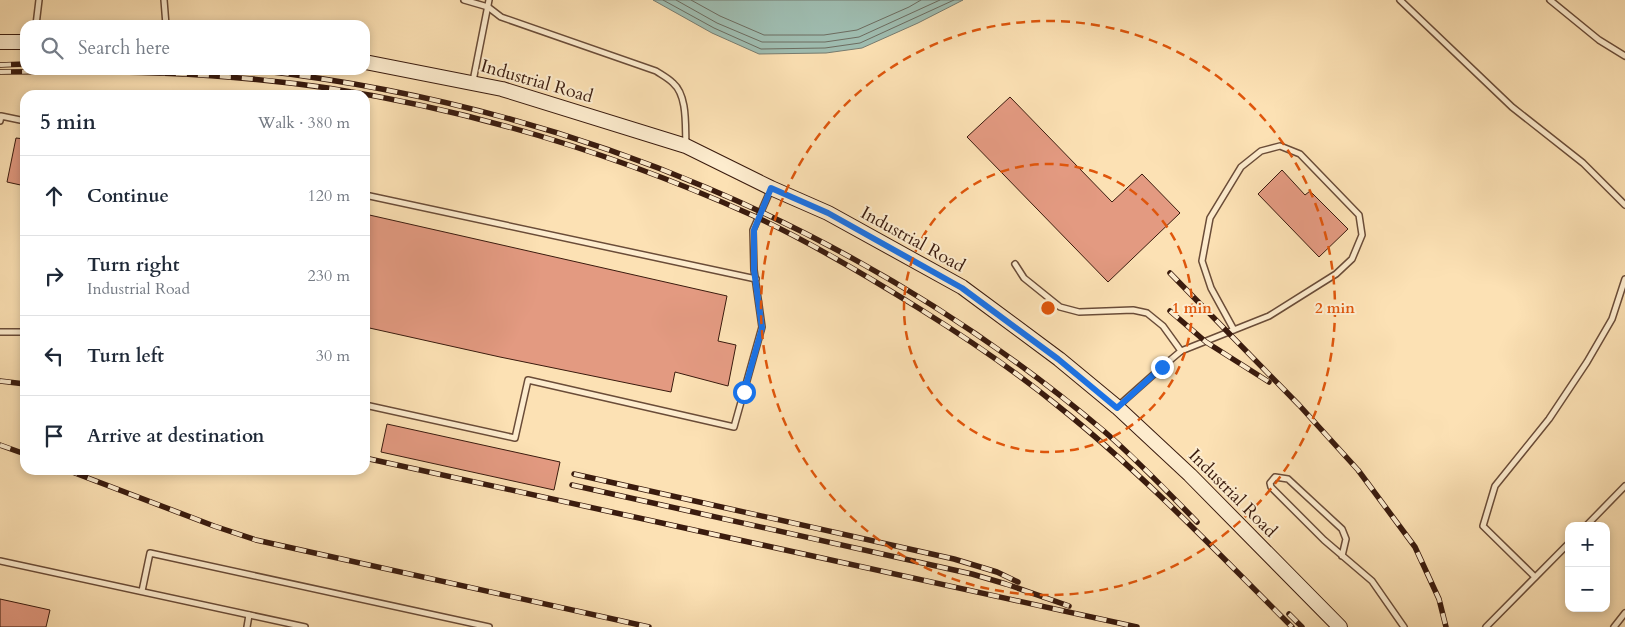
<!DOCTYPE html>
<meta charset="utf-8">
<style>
:root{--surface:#fff;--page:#f2f2f3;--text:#1f2937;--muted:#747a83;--line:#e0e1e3}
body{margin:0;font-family:Cardo,serif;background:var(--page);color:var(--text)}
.controls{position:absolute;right:15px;bottom:15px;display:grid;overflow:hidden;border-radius:10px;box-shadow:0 2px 8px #0003}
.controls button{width:45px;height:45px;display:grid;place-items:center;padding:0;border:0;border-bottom:1px solid var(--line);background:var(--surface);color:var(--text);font:25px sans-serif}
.stop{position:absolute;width:15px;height:15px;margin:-11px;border:4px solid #1a73e8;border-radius:50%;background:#fff}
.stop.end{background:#1a73e8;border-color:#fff;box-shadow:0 1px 5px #0008}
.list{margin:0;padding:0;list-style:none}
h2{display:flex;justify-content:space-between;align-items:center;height:65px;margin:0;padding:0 20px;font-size:21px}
h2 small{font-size:16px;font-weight:400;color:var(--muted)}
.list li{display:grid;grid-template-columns:32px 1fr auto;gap:15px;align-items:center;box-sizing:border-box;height:80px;padding:0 20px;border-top:1px solid var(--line)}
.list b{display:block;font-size:19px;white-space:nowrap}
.list p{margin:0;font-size:16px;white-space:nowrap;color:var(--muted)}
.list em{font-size:16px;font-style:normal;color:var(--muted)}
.icon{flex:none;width:28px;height:28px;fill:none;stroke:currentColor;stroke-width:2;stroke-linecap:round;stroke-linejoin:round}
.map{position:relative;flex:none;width:1625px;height:627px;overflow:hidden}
.search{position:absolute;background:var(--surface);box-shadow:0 2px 8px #0003;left:20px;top:20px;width:350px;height:55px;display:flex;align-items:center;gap:12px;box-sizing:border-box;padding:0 18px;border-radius:15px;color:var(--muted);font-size:19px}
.panel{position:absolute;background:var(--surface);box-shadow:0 2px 8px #0003;left:20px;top:90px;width:350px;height:385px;border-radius:15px}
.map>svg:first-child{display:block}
</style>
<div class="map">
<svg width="1625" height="627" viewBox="0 0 1625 627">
<rect width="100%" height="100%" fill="#fce1b4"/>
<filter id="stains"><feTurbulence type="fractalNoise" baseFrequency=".004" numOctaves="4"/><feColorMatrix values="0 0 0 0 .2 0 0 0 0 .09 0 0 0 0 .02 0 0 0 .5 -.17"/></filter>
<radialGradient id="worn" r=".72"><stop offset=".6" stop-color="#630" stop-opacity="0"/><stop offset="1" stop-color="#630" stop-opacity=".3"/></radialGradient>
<path fill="#9fbdb1" stroke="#777c70" d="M 653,0 L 963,0 L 918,23 L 862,48 L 826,53 L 759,54 L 712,33 Z"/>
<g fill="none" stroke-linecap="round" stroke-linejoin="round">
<g stroke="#6c6c60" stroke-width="1">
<path d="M 663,0 L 714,28 L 761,49 L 825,48 L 860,43 L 954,0"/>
<path d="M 676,0 L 717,23 L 762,42 L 825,42 L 859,37 L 940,0"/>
<path d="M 691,0 L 720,16 L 764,35 L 824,35 L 857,30 L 909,7 L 921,0"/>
</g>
</g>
<g fill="#e39a81" stroke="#3a1b0e">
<path d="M 1010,97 L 1112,202 L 1142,174 L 1180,213 L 1108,282 L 967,137 Z"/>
<path d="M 16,138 L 25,139 L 25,186 L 7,182 Z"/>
<path d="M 1282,170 L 1305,195 L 1310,191 L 1348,229 L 1319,257 L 1258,194 Z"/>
<path d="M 365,214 L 727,296 L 718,341 L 736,345 L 728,386 L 675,372 L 671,392 L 500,357 L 365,327 Z"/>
<path d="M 387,424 L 560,462 L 554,490 L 381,452 Z"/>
<path d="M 0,599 L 50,610 L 46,627 L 0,627 Z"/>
</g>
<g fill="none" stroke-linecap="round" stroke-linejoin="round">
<defs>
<g id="lane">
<path d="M 164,0 L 166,25"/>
<path d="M 464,0 L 488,7 L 501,17 L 656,71 C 662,75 668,78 673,83 C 688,96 685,127 686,145"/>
<path d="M 1400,0 L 1512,107 L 1583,163 L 1625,205"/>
<path d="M 1550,0 L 1599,40 L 1625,56"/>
<path d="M 36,25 L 39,0"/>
<path d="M 473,81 L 489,0"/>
<path d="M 0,121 L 1,116 L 25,121"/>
<path d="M 365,195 L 756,279"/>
<path d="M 1015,264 L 1024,278 L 1060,307 L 1079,312 L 1133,310 L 1147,313 L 1163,326 L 1181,351 L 1162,367 L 1117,407"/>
<path d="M 0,332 L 25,332"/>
<path d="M 1181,351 L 1269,316 L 1336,274 L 1352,259 L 1362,235 L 1359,215 L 1300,154 L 1280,146 L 1261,151 L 1241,167 L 1210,218 L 1202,261 L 1211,288 L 1234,330"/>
<path d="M 365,405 L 515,438 L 528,380 L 734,427 L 762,327 L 754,270 L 753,230 L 771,189"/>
<path d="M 1586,526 L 1625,486"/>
<path d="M 1342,556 L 1346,539 L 1342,529 L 1288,479 L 1275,477 L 1270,483 L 1271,487 L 1324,540 L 1372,581 L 1404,627"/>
<path d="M 0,561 L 305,627"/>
<path d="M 1535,577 L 1483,526 L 1495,486 L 1549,419 L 1587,362 L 1612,319 L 1625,279"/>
<path d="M 142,591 L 150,553 L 489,627"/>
<path d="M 247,627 L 249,615"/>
<path d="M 1486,627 L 1569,543"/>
<path d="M 1614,627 L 1625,613"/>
</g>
<g id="secondary">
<path d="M 0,42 L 25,42"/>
<path d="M 365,62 L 502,89 L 686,146 L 771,188 L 828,213 L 962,287 L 1059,359 L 1117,407 L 1190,475 L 1340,627"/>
</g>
</defs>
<use href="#lane" stroke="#6a4c38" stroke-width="8"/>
<use href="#secondary" stroke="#3a1b0e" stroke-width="16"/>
<use href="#lane" stroke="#fdecce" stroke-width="5"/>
<use href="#secondary" stroke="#fdecce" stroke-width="14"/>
<defs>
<g id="rail">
<path d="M 0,65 L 25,64"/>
<path d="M 256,70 C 568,105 865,229 1105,432 C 1137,460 1167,491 1197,522"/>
<path d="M 0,72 C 110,70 219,72 328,88 C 476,111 619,155 754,216 C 812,243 867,276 920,309 C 968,339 1015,371 1058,406 C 1142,473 1216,551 1292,627"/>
<path d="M 1170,273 L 1299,405 L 1358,470 L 1415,547 L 1439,599 L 1446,627"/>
<path d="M 1170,311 L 1206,342 L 1269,382"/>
<path d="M 0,381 L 25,384"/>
<path d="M 0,445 L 25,454"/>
<path d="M 365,458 L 1137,627"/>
<path d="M 67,470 L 214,526 L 256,540 L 649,627"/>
<path d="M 574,474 L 954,559 L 997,572 L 1018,582"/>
<path d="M 572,485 L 972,574 L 1006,584 L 1069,606"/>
<path d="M 1289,614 L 1302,627"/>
</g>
</defs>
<use href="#rail" stroke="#3a1b0e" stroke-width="5.5"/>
<use href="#rail" stroke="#fdecce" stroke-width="4" stroke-dasharray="11" stroke-linecap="butt"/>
</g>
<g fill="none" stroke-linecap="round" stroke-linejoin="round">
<path stroke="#1a73e8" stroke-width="6" d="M 744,392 L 762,328 L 754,270 L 754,230 L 771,188 L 828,213 L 962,288 L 1058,359 L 1117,408 L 1162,367"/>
</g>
<g fill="none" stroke="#df560c" stroke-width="2.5" stroke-dasharray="9 6">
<circle cx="1048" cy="308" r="144"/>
<circle cx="1048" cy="308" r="287"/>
</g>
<g text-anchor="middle" stroke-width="4" stroke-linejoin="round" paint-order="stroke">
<g font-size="18" fill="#3a1b0e" stroke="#fdecce">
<text transform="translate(537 81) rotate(16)" y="6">Industrial Road</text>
<text transform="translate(913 239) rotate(29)" y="6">Industrial Road</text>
<text transform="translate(1233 493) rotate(45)" y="6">Industrial Road</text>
</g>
</g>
<circle cx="1048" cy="308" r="8" fill="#df560c" stroke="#fdecce" stroke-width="2.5"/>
<g font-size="15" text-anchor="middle" font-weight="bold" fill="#df560c" stroke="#fdecce" stroke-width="4" stroke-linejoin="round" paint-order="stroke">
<text x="1192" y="313">1 min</text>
<text x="1335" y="313">2 min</text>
</g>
<rect width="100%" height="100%" filter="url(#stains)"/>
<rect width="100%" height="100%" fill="url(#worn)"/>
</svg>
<div class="controls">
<button>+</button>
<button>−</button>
</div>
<div class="stop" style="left:744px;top:392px"></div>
<div class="stop end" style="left:1162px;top:367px"></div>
<div class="search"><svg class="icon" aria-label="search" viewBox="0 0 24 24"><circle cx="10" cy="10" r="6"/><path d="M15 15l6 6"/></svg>Search here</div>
<section class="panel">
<h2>5 min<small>Walk · 380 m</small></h2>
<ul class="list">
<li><svg class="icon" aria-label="ahead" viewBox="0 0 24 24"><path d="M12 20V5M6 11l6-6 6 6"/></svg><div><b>Continue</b></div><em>120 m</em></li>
<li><svg class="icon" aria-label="right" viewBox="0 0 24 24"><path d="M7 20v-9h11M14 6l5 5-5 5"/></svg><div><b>Turn right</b><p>Industrial Road</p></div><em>230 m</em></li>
<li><svg class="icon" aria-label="left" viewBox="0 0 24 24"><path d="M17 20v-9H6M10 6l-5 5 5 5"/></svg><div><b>Turn left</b></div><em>30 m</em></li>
<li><svg class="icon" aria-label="arrive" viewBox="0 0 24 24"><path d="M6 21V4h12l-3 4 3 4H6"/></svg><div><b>Arrive at destination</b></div></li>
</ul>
</section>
</div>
